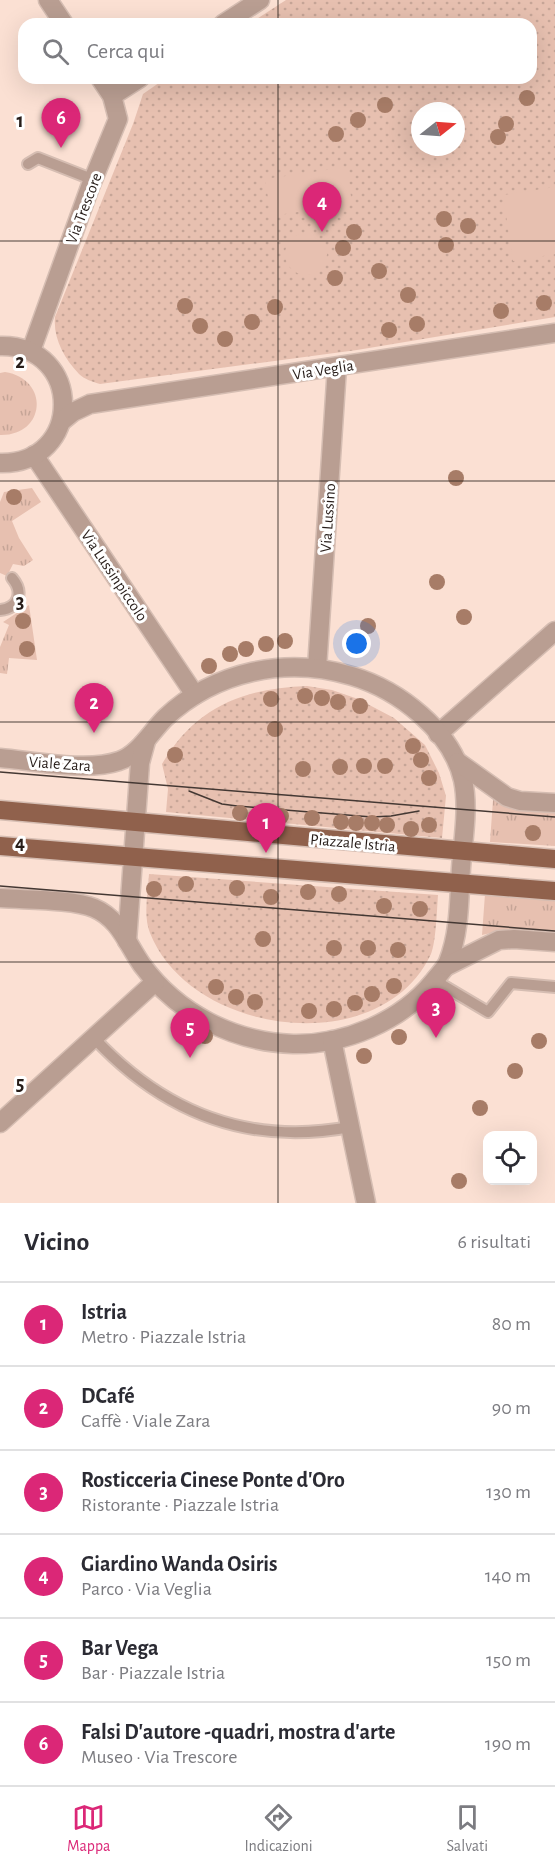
<!DOCTYPE html>
<html lang="it">
<meta charset="utf-8">
<style>
:root{--surface:#fff;--page:#f2f2f3;--text:#2b2b33;--muted:#7c7c81;--line:#e1e1e2;--accent:#db2777}
body{margin:0;font-family:"Alegreya Sans",sans-serif;background:var(--page);color:var(--text)}
.controls{position:absolute;right:18px;bottom:18px;display:grid;overflow:hidden;border-radius:12px;box-shadow:0 6px 24px #0002}
.controls button{width:54px;height:54px;display:grid;place-items:center;padding:0;border:0;border-bottom:2px solid var(--line);background:var(--surface);color:var(--text);font:30px sans-serif}
.compass{position:absolute;left:411px;top:102px;width:54px;height:54px;border-radius:50%;background:var(--surface);box-shadow:0 6px 24px #0002;rotate:73deg}
.you{position:absolute;left:357px;top:644px;width:21px;height:21px;margin:-15px;border:4px solid #fff;border-radius:50%;background:#1a73e8;box-shadow:0 0 0 9px #1a73e833}
.badge{display:grid;place-items:center;width:39px;height:39px;border-radius:50%;background:var(--accent);color:#fff;font-size:20px;font-weight:700}
.pin{position:absolute;translate:-50% -50px;filter:drop-shadow(0 2px 3px #0008)}
.pin::after{content:'';position:absolute;top:32px;width:21px;height:18px;background:inherit;clip-path:polygon(0 0,100% 0,50% 100%)}
.list{margin:0;padding:0;list-style:none}
h2{display:flex;justify-content:space-between;align-items:center;height:78px;margin:0;padding:0 24px;font-size:26px}
h2 small{font-size:20px;font-weight:400;color:var(--muted)}
.list li{display:grid;grid-template-columns:39px 1fr auto;gap:18px;align-items:center;box-sizing:border-box;height:84px;padding:0 24px;border-top:2px solid var(--line)}
.list b{display:block;font-size:22px;white-space:nowrap}
.list p{margin:0;font-size:20px;white-space:nowrap;color:var(--muted)}
.list em{font-size:20px;font-style:normal;color:var(--muted)}
.icon{flex:none;width:33px;height:33px;fill:none;stroke:currentColor;stroke-width:2;stroke-linecap:round;stroke-linejoin:round}
.map{position:relative;flex:none;width:555px;height:1203px;overflow:hidden}
.search{position:absolute;background:var(--surface);box-shadow:0 6px 24px #0002;left:18px;right:18px;top:18px;height:66px;display:flex;align-items:center;gap:15px;box-sizing:border-box;padding:0 21px;border-radius:18px;color:var(--muted);font-size:22px}
.sheet{height:582px;background:var(--surface)}
nav{display:flex;justify-content:space-around;align-items:center;box-sizing:border-box;height:84px;border-top:2px solid var(--line);background:var(--surface);font-size:16px;color:var(--muted)}
nav a{display:grid;justify-items:center;gap:3px}
nav .on{color:var(--accent)}
.map>svg:first-child{display:block}
</style>
<div class="map">
<svg width="555" height="1203" viewBox="0 0 555 1203">
<defs>
<pattern id="grass-tufts" width="24" height="20" patternUnits="userSpaceOnUse" patternTransform="scale(1.5)"><rect width="24" height="20" fill="#e7c0b0"/><path d="M3 7l-1-3M5 7V3M7 7l1-3M15 17l-1-3M17 17v-4M19 17l1-3" fill="none" stroke="#c6a597"/></pattern>
<pattern id="park-dots" width="8" height="8" patternUnits="userSpaceOnUse" patternTransform="scale(1.5)"><rect width="8" height="8" fill="#e7c0b0"/><path d="M2 2h.1M6 6h.1" fill="none" stroke="#c6a597" stroke-width="1.8" stroke-linecap="round"/></pattern>
</defs>
<rect width="100%" height="100%" fill="#fbe0d3"/>
<g fill="url(#grass-tufts)">
<path d="M 5,372 C 50,379 46,436 0,435 L 0,373 Z"/>
<path d="M 32,488 L 41,502 L 12,521 L 19,538 L 33,560 L 24,566 L 13,564 L 7,576 L 0,573 L 0,502 L 4,492 Z"/>
<path d="M 29,605 L 37,660 L 9,658 L 7,674 L 0,673 L 0,647 L 9,625 L 3,622 Z"/>
<path d="M 493,800 L 513,808 L 555,812 L 555,846 L 490,842 Z"/>
<path d="M 485,894 L 555,900 L 555,935 L 500,931 L 482,935 Z"/>
</g>
<g fill="url(#park-dots)" fill-rule="evenodd">
<path d="M 286,0 L 555,0 L 555,317 L 357,350 L 100,384 C 93,382 84,379 79,374 C 64,358 53,338 55,317 L 133,124 L 143,94 L 166,78 L 531,78 L 531,24 L 249,24 ZM 420,111 L 456,111 L 456,147 L 420,147 Z"/>
<path d="M 307,686 L 332,690 L 358,699 L 394,718 L 425,745 L 439,773 L 446,796 L 442,838 L 166,812 L 168,789 L 162,764 C 195,707 244,688 307,686 Z"/>
<path d="M 149,874 L 438,895 C 437,909 436,942 431,954 C 381,1061 191,1036 150,933 C 143,916 148,892 149,874 Z"/>
</g>
<g fill="#e7c0b0">
<path d="M 347,167 L 352,204 L 271,216 L 265,179 Z"/>
<path d="M 555,187 L 555,254 L 513,261 L 503,195 Z"/>
<circle cx="306" cy="254" r="21"/>
</g>
<g fill="none" stroke-linecap="round" stroke-linejoin="round">
<defs>
<g id="service">
<path d="M 28,164 L 38,158 L 94,180"/>
<path d="M 0,610 C 19,608 24,592 12,578"/>
<path d="M 434,980 L 488,1012 L 511,983 L 555,987"/>
<path d="M 94,1038 C 164,1113 248,1146 350,1127"/>
</g>
<g id="minor">
<path d="M 48,0 L 64,24"/>
<path d="M 223,24 L 260,0"/>
<path d="M 112,96 L 140,78"/>
<path d="M 31,351 L 90,187 L 118,119 L 112,96 L 100,78"/>
<path d="M 34,455 L 195,695"/>
<path d="M 317,668 L 337,367"/>
<path d="M 438,734 L 555,631"/>
<path d="M 0,758 C 34,761 87,772 119,761 C 138,755 151,732 165,718 C 215,671 286,656 352,676 C 399,690 452,731 463,780 C 469,809 463,839 461,868 C 459,899 460,932 448,962 C 445,969 438,975 433,982 C 400,1022 344,1045 293,1044 C 233,1042 177,1013 142,965 C 127,944 120,919 94,908 C 73,899 25,900 0,898"/>
<path d="M 458,762 L 507,797 L 520,801 L 555,803"/>
<path d="M 127,941 L 140,763 L 146,741"/>
<path d="M 447,966 L 499,940 L 514,939 L 555,942"/>
<path d="M 332,1040 L 366,1203"/>
<path d="M 0,1123 L 155,982"/>
</g>
<g id="tertiary">
<path d="M 0,346 C 84,344 84,465 0,463"/>
<path d="M 62,421 L 73,412 L 90,404 L 555,333"/>
</g>
<g id="primary">
<path d="M 0,810 L 555,859"/>
<path d="M 0,846 L 555,891"/>
</g>
</defs>
<use href="#service" stroke="#d5bdb2" stroke-width="14"/>
<use href="#minor" stroke="#d5bdb2" stroke-width="21"/>
<use href="#tertiary" stroke="#d5bdb2" stroke-width="21"/>
<use href="#primary" stroke="#d5bdb2" stroke-width="21"/>
<use href="#service" stroke="#b99e92" stroke-width="10"/>
<use href="#minor" stroke="#b99e92" stroke-width="18"/>
<use href="#tertiary" stroke="#b99e92" stroke-width="18"/>
<use href="#primary" stroke="#90614c" stroke-width="18"/>
<g stroke="#443833" stroke-width="1.5">
<path d="M 0,772 L 555,817"/>
<path d="M 189,791 L 222,804 L 237,806 L 372,817 L 391,816 L 419,811"/>
<path d="M 0,886 L 555,931"/>
</g>
</g>
<g fill="#a77c67">
<circle cx="527" cy="98" r="8"/>
<circle cx="385" cy="105" r="8"/>
<circle cx="358" cy="120" r="8"/>
<circle cx="506" cy="124" r="8"/>
<circle cx="336" cy="134" r="8"/>
<circle cx="498" cy="137" r="8"/>
<circle cx="444" cy="219" r="8"/>
<circle cx="468" cy="226" r="8"/>
<circle cx="354" cy="232" r="8"/>
<circle cx="446" cy="245" r="8"/>
<circle cx="343" cy="248" r="8"/>
<circle cx="379" cy="271" r="8"/>
<circle cx="335" cy="278" r="8"/>
<circle cx="408" cy="295" r="8"/>
<circle cx="544" cy="303" r="8"/>
<circle cx="185" cy="306" r="8"/>
<circle cx="275" cy="307" r="8"/>
<circle cx="501" cy="311" r="8"/>
<circle cx="252" cy="322" r="8"/>
<circle cx="417" cy="324" r="8"/>
<circle cx="200" cy="326" r="8"/>
<circle cx="389" cy="330" r="8"/>
<circle cx="225" cy="339" r="8"/>
<circle cx="456" cy="478" r="8"/>
<circle cx="14" cy="497" r="8"/>
<circle cx="437" cy="582" r="8"/>
<circle cx="464" cy="617" r="8"/>
<circle cx="23" cy="621" r="8"/>
<circle cx="368" cy="626" r="8"/>
<circle cx="285" cy="641" r="8"/>
<circle cx="266" cy="644" r="8"/>
<circle cx="27" cy="649" r="8"/>
<circle cx="246" cy="649" r="8"/>
<circle cx="230" cy="654" r="8"/>
<circle cx="209" cy="666" r="8"/>
<circle cx="305" cy="696" r="8"/>
<circle cx="322" cy="698" r="8"/>
<circle cx="271" cy="699" r="8"/>
<circle cx="338" cy="702" r="8"/>
<circle cx="360" cy="706" r="8"/>
<circle cx="275" cy="729" r="8"/>
<circle cx="413" cy="746" r="8"/>
<circle cx="175" cy="755" r="8"/>
<circle cx="421" cy="760" r="8"/>
<circle cx="364" cy="766" r="8"/>
<circle cx="385" cy="766" r="8"/>
<circle cx="340" cy="767" r="8"/>
<circle cx="303" cy="769" r="8"/>
<circle cx="429" cy="778" r="8"/>
<circle cx="240" cy="813" r="8"/>
<circle cx="262" cy="814" r="8"/>
<circle cx="281" cy="816" r="8"/>
<circle cx="312" cy="818" r="8"/>
<circle cx="341" cy="822" r="8"/>
<circle cx="356" cy="823" r="8"/>
<circle cx="372" cy="823" r="8"/>
<circle cx="387" cy="825" r="8"/>
<circle cx="429" cy="825" r="8"/>
<circle cx="411" cy="829" r="8"/>
<circle cx="533" cy="833" r="8"/>
<circle cx="186" cy="884" r="8"/>
<circle cx="237" cy="888" r="8"/>
<circle cx="154" cy="889" r="8"/>
<circle cx="308" cy="892" r="8"/>
<circle cx="339" cy="894" r="8"/>
<circle cx="271" cy="897" r="8"/>
<circle cx="384" cy="906" r="8"/>
<circle cx="420" cy="909" r="8"/>
<circle cx="263" cy="939" r="8"/>
<circle cx="334" cy="948" r="8"/>
<circle cx="368" cy="948" r="8"/>
<circle cx="398" cy="950" r="8"/>
<circle cx="394" cy="986" r="8"/>
<circle cx="216" cy="987" r="8"/>
<circle cx="372" cy="994" r="8"/>
<circle cx="236" cy="997" r="8"/>
<circle cx="255" cy="1002" r="8"/>
<circle cx="355" cy="1003" r="8"/>
<circle cx="334" cy="1009" r="8"/>
<circle cx="309" cy="1011" r="8"/>
<circle cx="205" cy="1036" r="8"/>
<circle cx="399" cy="1037" r="8"/>
<circle cx="539" cy="1041" r="8"/>
<circle cx="364" cy="1056" r="8"/>
<circle cx="515" cy="1071" r="8"/>
<circle cx="480" cy="1108" r="8"/>
<circle cx="459" cy="1181" r="8"/>
</g>
<path fill="none" stroke="#271d19" stroke-width="1.5" stroke-opacity="0.55" d="M 278,0 L 278,24M 278,78 L 278,1203M 0,241 L 555,241M 0,481 L 555,481M 0,722 L 555,722M 0,962 L 555,962"/>
<g text-anchor="middle" stroke-width="6" stroke-linejoin="round" paint-order="stroke">
<g font-size="16" fill="#271d19" stroke="#fff">
<text transform="translate(83 208) rotate(-69)" y="6">Via Trescore</text>
<text transform="translate(323 369) rotate(-9)" y="6">Via Veglia</text>
<text transform="translate(327 518) rotate(-86)" y="6">Via Lussino</text>
<text transform="translate(115 575) rotate(56)" y="6">Via Lussinpiccolo</text>
<text transform="translate(60 763) rotate(4)" y="6">Viale Zara</text>
<text transform="translate(353 842) rotate(5)" y="6">Piazzale Istria</text>
</g>
</g>
<g font-size="20" text-anchor="middle" font-weight="bold" fill="#271d19" stroke="#fff" stroke-width="6" stroke-linejoin="round" paint-order="stroke">
<text x="20" y="127">1</text>
<text x="20" y="368">2</text>
<text x="20" y="608">3</text>
<text x="20" y="849">4</text>
<text x="20" y="1090">5</text>
</g>
</svg>
<div class="controls">
<button><svg class="icon" aria-label="locate" viewBox="0 0 24 24"><circle cx="12" cy="12" r="6"/><path d="M12 2v4M12 18v4M2 12h4M18 12h4"/></svg></button>
</div>
<svg class="compass" viewBox="-18 -18 36 36"><path d="M0-13l5 13h-10z" fill="#e53935"/><path d="M0 13l5-13h-10z" fill="#7c7c81"/></svg>
<div class="you"></div>
<div class="pin badge" style="left:266px;top:853px">1</div>
<div class="pin badge" style="left:94px;top:733px">2</div>
<div class="pin badge" style="left:436px;top:1038px">3</div>
<div class="pin badge" style="left:322px;top:232px">4</div>
<div class="pin badge" style="left:190px;top:1058px">5</div>
<div class="pin badge" style="left:61px;top:148px">6</div>
<div class="search"><svg class="icon" aria-label="search" viewBox="0 0 24 24"><circle cx="10" cy="10" r="6"/><path d="M15 15l6 6"/></svg>Cerca qui</div>
</div>
<section class="sheet">
<h2>Vicino<small>6 risultati</small></h2>
<ul class="list">
<li><span class="badge">1</span><div><b>Istria</b><p>Metro · Piazzale Istria</p></div><em>80 m</em></li>
<li><span class="badge">2</span><div><b>DCafé</b><p>Caffè · Viale Zara</p></div><em>90 m</em></li>
<li><span class="badge">3</span><div><b>Rosticceria Cinese Ponte d'Oro</b><p>Ristorante · Piazzale Istria</p></div><em>130 m</em></li>
<li><span class="badge">4</span><div><b>Giardino Wanda Osiris</b><p>Parco · Via Veglia</p></div><em>140 m</em></li>
<li><span class="badge">5</span><div><b>Bar Vega</b><p>Bar · Piazzale Istria</p></div><em>150 m</em></li>
<li><span class="badge">6</span><div><b>Falsi D'autore -quadri, mostra d'arte</b><p>Museo · Via Trescore</p></div><em>190 m</em></li>
</ul>
</section>
<nav>
<a class="on"><svg class="icon" aria-label="map" viewBox="0 0 24 24"><path d="M3 6l6-2 6 2 6-2v14l-6 2-6-2-6 2zM9 4v14M15 6v14"/></svg>Mappa</a>
<a><svg class="icon" aria-label="directions" viewBox="0 0 24 24"><path d="M12 3l9 9-9 9-9-9zM9 14v-3h6M13 9l2 2-2 2"/></svg>Indicazioni</a>
<a><svg class="icon" aria-label="saved" viewBox="0 0 24 24"><path d="M7 4h10v16l-5-4-5 4z"/></svg>Salvati</a>
</nav>
